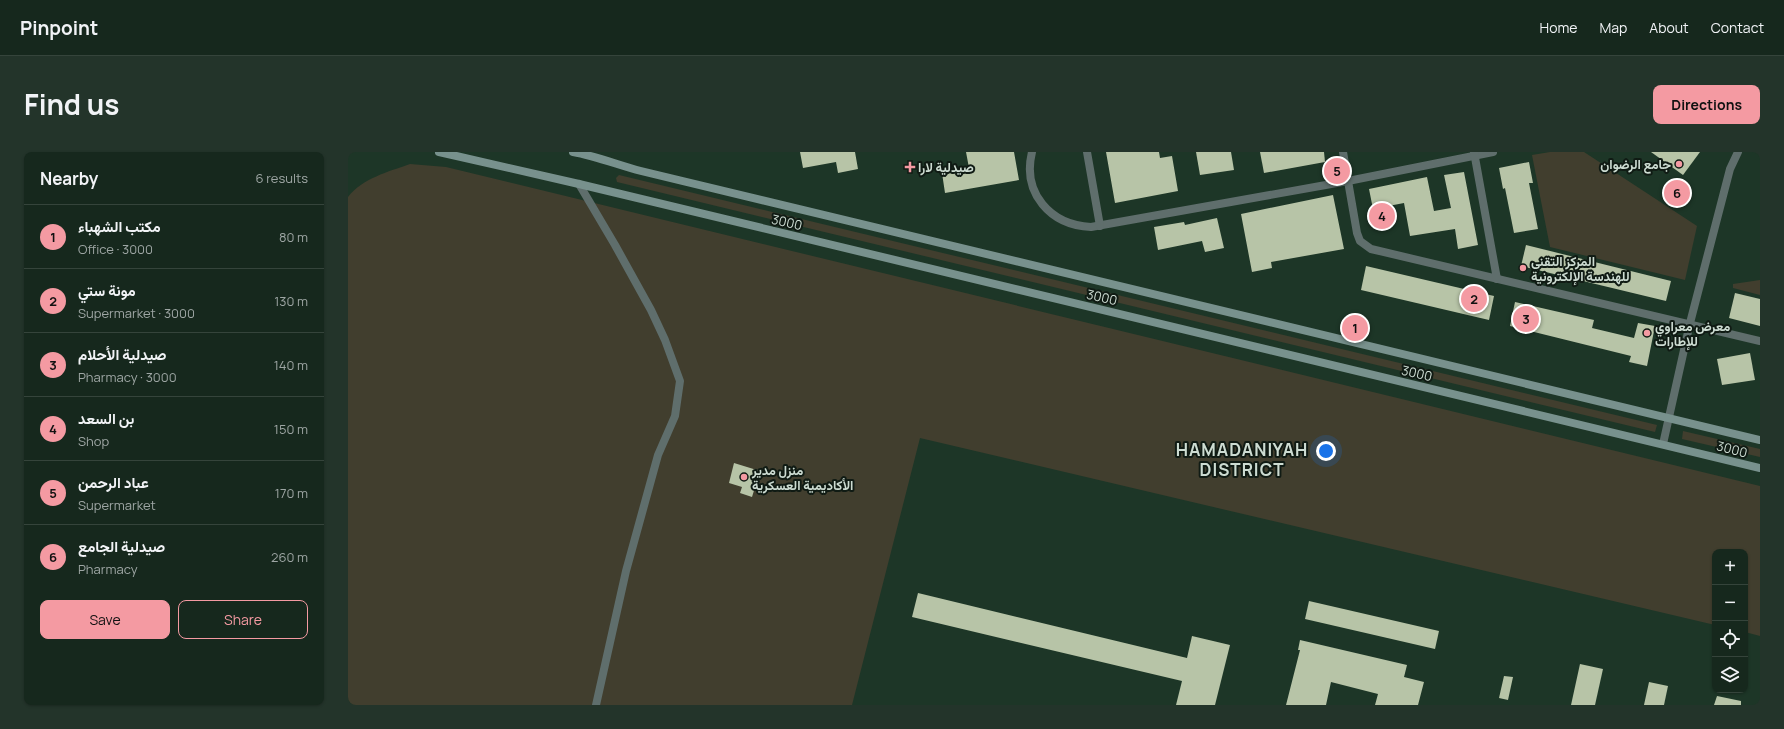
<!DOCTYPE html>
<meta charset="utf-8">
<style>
:root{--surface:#16281d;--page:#23342a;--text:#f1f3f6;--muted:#9ea6a4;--line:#35443b;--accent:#f49aa2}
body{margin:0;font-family:Manrope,Vazirmatn,sans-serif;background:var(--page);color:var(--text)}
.controls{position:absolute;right:12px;bottom:12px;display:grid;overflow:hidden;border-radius:8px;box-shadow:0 1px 3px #0004}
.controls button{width:36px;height:36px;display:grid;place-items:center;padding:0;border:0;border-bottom:1px solid var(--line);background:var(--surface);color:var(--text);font:20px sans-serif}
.you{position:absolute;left:978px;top:299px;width:14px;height:14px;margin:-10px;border:3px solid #fff;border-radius:50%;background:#1a73e8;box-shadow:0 0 0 6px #1a73e833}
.badge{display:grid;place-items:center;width:26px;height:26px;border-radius:50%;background:var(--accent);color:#111;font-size:13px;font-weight:700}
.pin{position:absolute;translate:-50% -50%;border:2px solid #fff;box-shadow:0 1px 4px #0006}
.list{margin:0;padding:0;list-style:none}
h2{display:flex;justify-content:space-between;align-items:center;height:52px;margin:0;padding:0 16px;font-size:17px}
h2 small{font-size:13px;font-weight:400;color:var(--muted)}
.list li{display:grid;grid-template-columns:26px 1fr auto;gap:12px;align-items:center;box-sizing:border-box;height:64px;padding:0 16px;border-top:1px solid var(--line)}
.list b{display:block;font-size:15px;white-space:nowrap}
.list p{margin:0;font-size:13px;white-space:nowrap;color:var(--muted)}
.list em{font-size:13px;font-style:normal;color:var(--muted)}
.actions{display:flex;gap:8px;padding:12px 16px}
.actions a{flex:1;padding:9px 0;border:1px solid var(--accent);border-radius:8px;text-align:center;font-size:14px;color:var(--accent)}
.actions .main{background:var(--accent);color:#111}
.icon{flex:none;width:22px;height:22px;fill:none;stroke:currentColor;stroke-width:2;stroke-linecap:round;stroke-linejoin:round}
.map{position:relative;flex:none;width:1412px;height:553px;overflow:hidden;border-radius:8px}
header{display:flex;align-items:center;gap:24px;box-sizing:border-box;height:56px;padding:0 20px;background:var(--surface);border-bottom:1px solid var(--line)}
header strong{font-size:19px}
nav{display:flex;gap:22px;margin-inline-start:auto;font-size:14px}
.intro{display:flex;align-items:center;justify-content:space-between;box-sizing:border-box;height:96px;padding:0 24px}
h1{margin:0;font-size:28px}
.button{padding:10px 18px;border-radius:8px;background:var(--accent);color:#111;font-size:14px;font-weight:700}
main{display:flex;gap:24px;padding:0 24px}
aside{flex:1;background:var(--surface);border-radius:8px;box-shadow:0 1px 3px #0004}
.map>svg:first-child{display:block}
</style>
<header>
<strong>Pinpoint</strong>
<nav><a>Home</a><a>Map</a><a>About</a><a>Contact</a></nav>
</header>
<div class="intro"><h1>Find us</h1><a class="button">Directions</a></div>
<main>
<aside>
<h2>Nearby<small>6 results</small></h2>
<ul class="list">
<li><span class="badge">1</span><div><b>مكتب الشهباء</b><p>Office · 3000</p></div><em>80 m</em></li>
<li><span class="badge">2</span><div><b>مونة ستي</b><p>Supermarket · 3000</p></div><em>130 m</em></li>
<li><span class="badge">3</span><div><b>صيدلية الأحلام</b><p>Pharmacy · 3000</p></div><em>140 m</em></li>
<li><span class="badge">4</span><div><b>بن السعد</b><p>Shop</p></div><em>150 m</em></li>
<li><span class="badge">5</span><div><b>عباد الرحمن</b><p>Supermarket</p></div><em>170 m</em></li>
<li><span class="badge">6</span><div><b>صيدلية الجامع</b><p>Pharmacy</p></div><em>260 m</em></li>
</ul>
<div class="actions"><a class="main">Save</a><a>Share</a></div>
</aside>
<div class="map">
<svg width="1412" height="553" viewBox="0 0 1412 553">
<rect width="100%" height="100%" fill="#1d3627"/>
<g fill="#413e2e">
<path d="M 1202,0 L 1236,0 L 1349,74 L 1337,128 L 1202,95 L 1184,3 Z"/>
<path d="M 62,12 L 98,15 L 1412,334 L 1412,484 L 1397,480 L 1397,400 L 1367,400 L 1367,473 L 572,286 L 504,553 L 0,553 L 0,45 C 15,26 40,20 62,12 Z"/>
<path d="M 271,23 L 1309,273 L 1307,280 L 269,30 L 268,26 Z"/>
<path d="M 1412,128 L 1412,143 L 1385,136 L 1385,132 Z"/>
<path d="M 1335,279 L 1412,297 L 1412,305 L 1334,287 Z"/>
</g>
<g fill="#b7c4a7">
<path d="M 452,0 L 507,0 L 510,17 L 490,21 L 488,10 L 455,16 Z"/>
<path d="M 618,0 L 666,0 L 671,28 L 597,41 L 594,21 L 621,16 Z"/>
<path d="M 758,0 L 811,0 L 812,6 L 824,4 L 830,39 L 767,51 Z"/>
<path d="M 848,0 L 883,0 L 886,18 L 852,23 Z"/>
<path d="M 912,0 L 976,0 L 977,10 L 916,21 Z"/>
<path d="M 1303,0 L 1352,0 L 1335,23 Z"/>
<path d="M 1181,10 L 1185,31 L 1181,31 L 1190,77 L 1166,81 L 1157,36 L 1155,37 L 1151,16 Z"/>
<path d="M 1116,20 L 1130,93 L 1110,97 L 1107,77 L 1062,84 L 1056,51 L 1025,57 L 1021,37 L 1079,25 L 1086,59 L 1103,56 L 1096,23 Z"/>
<path d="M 985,43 L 996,97 L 923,110 L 924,116 L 904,120 L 893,62 Z"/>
<path d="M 869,66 L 876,96 L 857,100 L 854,89 L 810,98 L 806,75 L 836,70 L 837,73 Z"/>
<path d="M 1178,93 L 1323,129 L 1318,149 L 1173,114 Z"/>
<path d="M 1018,114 L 1146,144 L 1141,168 L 1013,138 Z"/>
<path d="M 1387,141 L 1412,147 L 1412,174 L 1381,166 Z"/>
<path d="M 1167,150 L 1246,168 L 1244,176 L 1286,186 L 1290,171 L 1307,174 L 1299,214 L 1281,210 L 1283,204 L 1162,174 Z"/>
<path d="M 1402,201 L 1407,228 L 1374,233 L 1369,207 Z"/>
<path d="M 386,311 L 412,319 L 404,345 L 392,341 L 394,335 L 381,331 Z"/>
<path d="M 570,441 L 839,506 L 844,484 L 882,493 L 867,553 L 828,553 L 834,529 L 564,465 Z"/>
<path d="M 961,449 L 1091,479 L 1087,497 L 957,467 Z"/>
<path d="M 952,488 L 1059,513 L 1056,525 L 1076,530 L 1070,553 L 1027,553 L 1030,542 L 983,530 L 978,553 L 938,553 L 952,498 L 950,498 Z"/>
<path d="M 1232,512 L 1255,517 L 1247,553 L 1223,553 Z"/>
<path d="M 1156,524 L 1165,525 L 1160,548 L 1151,546 Z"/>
<path d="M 1301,530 L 1320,534 L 1316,553 L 1296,553 Z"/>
<path d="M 1369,544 L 1393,549 L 1393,553 L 1366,553 Z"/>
</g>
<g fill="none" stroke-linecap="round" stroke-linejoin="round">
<g stroke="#5f6e6c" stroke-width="8">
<path d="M 684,0 C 674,41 702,73 743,75 L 1000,29 L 1145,0"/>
<path d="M 739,0 L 752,74"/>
<path d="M 995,0 L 1009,81 L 1012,89 L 1023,97 L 1412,189"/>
<path d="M 1126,0 L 1149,127"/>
<path d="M 231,32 L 267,93 L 303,158 L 317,188 L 332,229 L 327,264 L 310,303 L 278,419 L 248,553"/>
<path d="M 1315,292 L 1342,171 L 1382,17 L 1390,0"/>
</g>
<g stroke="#78918d" stroke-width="8">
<path d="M 91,0 L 231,32 L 1412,316"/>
<path d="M 225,0 C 248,4 270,13 293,19 L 1412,288"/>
</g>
</g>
<g fill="#f49aa2" stroke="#101b14" stroke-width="1.5">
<circle cx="1331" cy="12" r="4"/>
<path d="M560 9h4v4h4v4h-4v4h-4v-4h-4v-4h4z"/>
<circle cx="1175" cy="116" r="4"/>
<circle cx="1299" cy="181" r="4"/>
<circle cx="396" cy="325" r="4"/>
</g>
<g text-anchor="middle" stroke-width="4" stroke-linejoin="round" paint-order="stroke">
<g font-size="13" font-weight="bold" fill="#cddcd2" stroke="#101b14" text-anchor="start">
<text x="1323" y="17" text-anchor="end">جامع الرضوان</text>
<text x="570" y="20">صيدلية لارا</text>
<text x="1183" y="114">المركز التقني<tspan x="1183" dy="15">للهندسة الإلكترونية</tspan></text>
<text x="1307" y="179">معرض معراوي<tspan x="1307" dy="15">للإطارات</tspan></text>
<text x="404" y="323">منزل مدير<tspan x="404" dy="15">الأكاديمية العسكرية</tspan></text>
</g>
<g font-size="13" fill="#cddcd2" stroke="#101b14">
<text transform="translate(439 70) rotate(13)" y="5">3000</text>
<text transform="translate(754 145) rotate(13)" y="5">3000</text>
<text transform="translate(1069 221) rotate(13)" y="5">3000</text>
<text transform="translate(1384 297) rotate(14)" y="5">3000</text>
</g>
<g font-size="17" font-weight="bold" letter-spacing="1" fill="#cddcd2" stroke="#101b14">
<text x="894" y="304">HAMADANIYAH<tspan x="894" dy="20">DISTRICT</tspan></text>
</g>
</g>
</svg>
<div class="controls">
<button>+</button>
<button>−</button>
<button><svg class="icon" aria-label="locate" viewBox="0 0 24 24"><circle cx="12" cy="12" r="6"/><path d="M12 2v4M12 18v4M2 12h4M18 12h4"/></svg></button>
<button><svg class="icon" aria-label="layers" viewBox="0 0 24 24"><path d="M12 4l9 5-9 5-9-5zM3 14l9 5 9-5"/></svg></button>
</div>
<div class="you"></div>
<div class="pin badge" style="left:1007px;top:176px">1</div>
<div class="pin badge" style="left:1126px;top:147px">2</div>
<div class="pin badge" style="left:1178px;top:167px">3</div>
<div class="pin badge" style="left:1034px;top:64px">4</div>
<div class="pin badge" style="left:989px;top:19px">5</div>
<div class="pin badge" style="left:1329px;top:41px">6</div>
</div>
</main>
